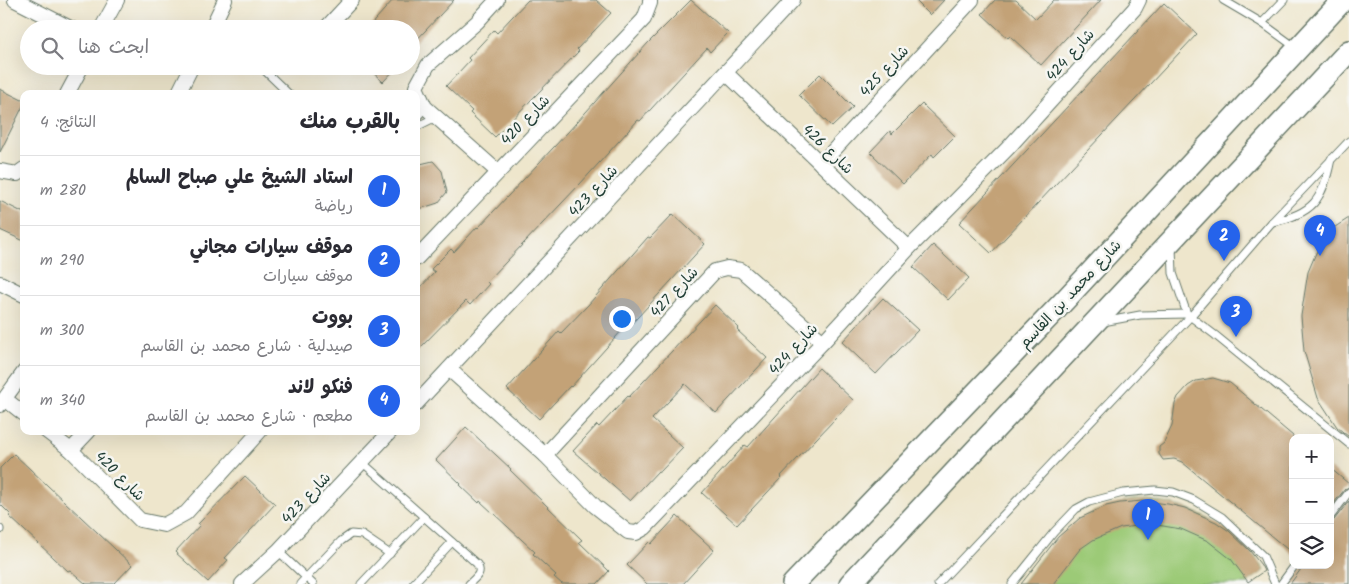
<!DOCTYPE html>
<html lang="ar">
<meta charset="utf-8">
<style>
:root{--surface:#fff;--page:#f7f7f7;--text:#2b2b33;--muted:#7c7c81;--line:#e1e1e2;--accent:#2563eb}
body{margin:0;font-family:Kalam,"Playpen Sans Arabic",sans-serif;background:var(--page);color:var(--text);direction:rtl}
.controls{position:absolute;right:15px;bottom:15px;display:grid;overflow:hidden;border-radius:10px;box-shadow:0 5px 20px #0002}
.controls button{width:45px;height:45px;display:grid;place-items:center;padding:0;border:0;border-bottom:1px solid var(--line);background:var(--surface);color:var(--text);font:25px sans-serif}
.you{position:absolute;left:621px;top:318px;width:18px;height:18px;margin:-12px;border:4px solid #fff;border-radius:50%;background:#1a73e8;box-shadow:0 0 0 8px #1a73e833}
.badge{display:grid;place-items:center;width:32px;height:32px;border-radius:50%;background:var(--accent);color:#fff;font-size:16px;font-weight:700}
.pin{position:absolute;translate:-50% -41px;filter:drop-shadow(0 1px 2px #0008)}
.pin::after{content:'';position:absolute;top:26px;width:18px;height:15px;background:inherit;clip-path:polygon(0 0,100% 0,50% 100%)}
.list{margin:0;padding:0;list-style:none}
h2{display:flex;justify-content:space-between;align-items:center;height:65px;margin:0;padding:0 20px;font-size:21px}
h2 small{font-size:16px;font-weight:400;color:var(--muted)}
.list li{display:grid;grid-template-columns:32px 1fr auto;gap:15px;align-items:center;box-sizing:border-box;height:70px;padding:0 20px;border-top:1px solid var(--line)}
.list b{display:block;font-size:19px;white-space:nowrap}
.list p{margin:0;font-size:16px;white-space:nowrap;color:var(--muted)}
.list em{font-size:16px;font-style:normal;color:var(--muted)}
.icon{flex:none;width:28px;height:28px;fill:none;stroke:currentColor;stroke-width:2;stroke-linecap:round;stroke-linejoin:round}
.map{position:relative;flex:none;width:1349px;height:584px;overflow:hidden;direction:ltr}
.search{position:absolute;background:var(--surface);box-shadow:0 5px 20px #0002;left:20px;top:20px;width:400px;height:55px;display:flex;align-items:center;gap:12px;box-sizing:border-box;padding:0 18px;border-radius:28px;color:var(--muted);font-size:19px}
.panel{position:absolute;background:var(--surface);box-shadow:0 5px 20px #0002;left:20px;top:90px;width:400px;height:345px;border-radius:10px;direction:rtl}
.map>svg:first-child{display:block}
</style>
<div class="map">
<svg width="1349" height="584" viewBox="0 0 1349 584">
<rect width="100%" height="100%" fill="#f6f6f2"/>
<filter id="ink" filterUnits="userSpaceOnUse"><feTurbulence type="fractalNoise" baseFrequency=".02" numOctaves="2"/><feDisplacementMap in="SourceGraphic" scale="10" xChannelSelector="R" yChannelSelector="G"/><feConvolveMatrix kernelMatrix="1 2 1 2 8 2 1 2 1" color-interpolation-filters="sRGB"/></filter>
<filter id="wash" filterUnits="userSpaceOnUse"><feTurbulence type="fractalNoise" baseFrequency=".0096" numOctaves="4" result="noise"/><feDisplacementMap in="SourceGraphic" scale="20" xChannelSelector="R" yChannelSelector="G"/><feGaussianBlur stdDeviation="1.12" result="paint"/><feColorMatrix in="noise" values="0 0 0 0 0 0 0 0 0 0 0 0 0 0 0 0 0 1.4 0 .05"/><feComposite in="paint" operator="in"/></filter>
<g filter="url(#wash)">
<rect width="100%" height="100%" fill="#eee6cc"/>
<path fill="#9cca77" stroke="#5e8456" d="M 1134,501 C 1190,499 1233,526 1265,570 L 1248,582 L 1249,584 L 1021,584 C 1056,540 1073,509 1134,501 Z"/>
<g id="blocks">
<g fill="#c3a277">
<path d="M 393,0 L 454,0 L 411,46 L 411,29 L 367,29 Z"/>
<path d="M 528,0 L 596,0 L 611,13 L 577,49 L 579,51 L 495,137 L 470,113 L 472,111 L 446,86 L 470,60 L 468,58 L 494,30 L 497,33 Z"/>
<path d="M 691,0 L 728,33 L 710,52 L 707,48 L 640,121 L 638,120 L 580,184 L 487,282 L 489,284 L 470,305 L 466,301 L 416,352 L 416,292 L 435,272 L 431,269 L 451,249 L 454,252 L 477,227 L 478,228 L 568,132 L 648,43 Z"/>
<path d="M 915,0 L 944,0 L 930,15 Z"/>
<path d="M 995,0 L 1016,0 L 1036,19 L 1054,0 L 1101,0 L 1041,65 L 1010,36 L 1008,38 L 982,14 Z"/>
<path d="M 1164,3 L 1197,34 L 991,253 L 959,223 Z"/>
<path d="M 366,66 L 398,66 L 383,82 Z"/>
<path d="M 820,74 L 853,107 L 832,127 L 799,95 Z"/>
<path d="M 0,89 L 24,101 L 24,104 L 0,152 Z"/>
<path d="M 922,104 L 955,136 L 934,157 L 932,154 L 903,184 L 870,152 L 890,131 L 892,134 Z"/>
<path d="M 433,161 L 442,171 L 447,192 L 438,203 L 416,210 L 416,165 Z"/>
<path d="M 0,201 L 24,213 L 24,241 L 0,230 Z"/>
<path d="M 673,214 L 705,244 L 626,330 L 624,328 L 571,387 L 570,386 L 539,419 L 507,389 L 559,331 L 561,333 L 588,305 L 648,237 L 650,238 Z"/>
<path d="M 1349,218 L 1349,437 L 1337,427 L 1318,398 L 1304,351 L 1301,316 L 1308,272 L 1316,253 L 1324,239 L 1335,227 Z"/>
<path d="M 933,245 L 969,278 L 948,300 L 913,267 Z"/>
<path d="M 883,298 L 918,330 L 876,374 L 842,342 Z"/>
<path d="M 715,305 L 739,328 L 737,330 L 767,358 L 716,413 L 685,384 L 652,419 L 683,448 L 660,472 L 658,471 L 630,501 L 573,451 L 597,425 L 599,427 L 628,396 L 629,397 Z"/>
<path d="M 819,368 L 853,400 L 780,477 L 781,478 L 737,525 L 702,493 L 745,445 L 748,447 Z"/>
<path d="M 1213,378 L 1230,383 L 1293,436 L 1293,554 L 1182,462 L 1174,459 L 1163,460 L 1159,454 L 1159,447 L 1164,443 L 1172,426 L 1175,404 L 1178,397 L 1188,386 L 1196,381 Z"/>
<path d="M 466,427 L 511,469 L 510,470 L 582,540 L 579,542 L 609,571 L 597,584 L 562,584 L 554,577 L 556,575 L 533,554 L 535,552 L 480,501 L 479,503 L 460,485 L 461,484 L 436,460 Z"/>
<path d="M 14,454 L 132,565 L 114,584 L 86,584 L 70,570 L 68,571 L 9,516 L 11,515 L 0,504 L 0,468 Z"/>
<path d="M 1330,468 L 1349,484 L 1349,487 L 1345,489 L 1330,508 Z"/>
<path d="M 245,476 L 275,504 L 225,558 L 228,560 L 208,582 L 175,552 L 200,525 L 198,524 Z"/>
<path d="M 1142,501 L 1168,504 L 1185,508 L 1216,522 L 1229,531 L 1250,551 L 1261,565 L 1264,571 L 1248,582 L 1231,559 L 1208,541 L 1181,529 L 1151,524 L 1121,528 L 1093,540 L 1080,549 L 1053,584 L 1021,584 L 1058,537 L 1080,518 L 1106,506 L 1120,503 Z"/>
<path d="M 1349,501 L 1349,584 L 1290,584 L 1304,565 L 1330,565 L 1330,522 L 1334,520 Z"/>
<path d="M 677,516 L 714,550 L 683,584 L 647,584 L 627,565 L 649,542 L 651,544 Z"/>
</g>
</g>
</g>
<g filter="url(#ink)">
<use href="#blocks" fill-opacity="0" stroke="#677869" stroke-width="1"/>
<g fill="none" stroke-linecap="round" stroke-linejoin="round">
<defs>
<g id="service">
<path d="M 1223,0 L 1262,23 L 1295,47"/>
<path d="M 1262,23 L 1284,0"/>
<path d="M 260,66 L 289,94"/>
<path d="M 416,119 L 425,107"/>
<path d="M 416,127 L 436,117"/>
<path d="M 1272,222 C 1313,214 1323,200 1331,159"/>
<path d="M 1172,247 L 1173,273 L 1187,314 L 1215,335 L 1349,444"/>
<path d="M 1103,322 L 1140,315 L 1187,314"/>
<path d="M 362,462 L 477,564 C 483,573 476,577 469,584"/>
<path d="M 1330,517 L 1349,492"/>
<path d="M 0,530 L 0,529"/>
<path d="M 278,551 L 313,584"/>
<path d="M 300,584 L 341,541 L 351,534 L 362,535 L 390,554"/>
<path d="M 361,584 L 424,517"/>
<path d="M 413,584 L 452,542"/>
<path d="M 938,584 L 1190,317 L 1272,222 L 1349,141"/>
<path d="M 1012,584 L 1054,532 L 1076,509 L 1089,502 L 1123,493 L 1155,490 L 1173,492 L 1194,500 L 1222,517 L 1263,556 L 1275,584"/>
<path d="M 1281,584 L 1295,565"/>
</g>
<g id="minor">
<path d="M 15,0 L 72,29"/>
<path d="M 497,0 L 477,22 L 428,65 L 416,87 L 425,107 L 498,172"/>
<path d="M 101,29 L 117,0"/>
<path d="M 211,29 L 225,0"/>
<path d="M 325,29 L 352,0"/>
<path d="M 726,73 L 909,248"/>
<path d="M 67,94 L 82,66"/>
<path d="M 178,94 L 192,66"/>
<path d="M 821,164 L 972,0"/>
<path d="M 0,171 L 17,174 L 24,169"/>
<path d="M 416,259 L 644,19 L 650,3 L 650,0"/>
<path d="M 0,283 L 24,295"/>
<path d="M 449,369 L 545,455 L 595,506 L 628,532 L 636,533 L 645,528 L 823,342 L 909,248 L 1008,148 L 1135,8 L 1139,0"/>
<path d="M 5,399 L 24,414"/>
<path d="M 416,404 L 793,0"/>
<path d="M 0,405 L 24,372"/>
<path d="M 46,431 L 71,450 L 140,520 L 164,525 L 186,513 L 260,431"/>
<path d="M 71,450 L 89,431"/>
<path d="M 545,455 L 715,271 L 727,268 L 741,270 L 823,342"/>
<path d="M 242,584 L 278,551 L 391,431"/>
</g>
<g id="primary">
<path d="M 793,584 L 1065,300 L 1343,0"/>
<path d="M 850,584 L 1349,51"/>
</g>
</defs>
<use href="#service" stroke="#677869" stroke-width="9"/>
<use href="#minor" stroke="#677869" stroke-width="16"/>
<use href="#primary" stroke="#677869" stroke-width="24"/>
<use href="#service" stroke="#fff" stroke-width="7"/>
<use href="#minor" stroke="#fff" stroke-width="14"/>
<use href="#primary" stroke="#fff" stroke-width="21"/>
</g>
</g>
<g text-anchor="middle" stroke-width="5" stroke-linejoin="round" paint-order="stroke">
<g font-size="15" fill="#1f3d34" stroke="#f6f6f2">
<text transform="translate(1070 55) rotate(-48)" y="5">شارع 424</text>
<text transform="translate(884 71) rotate(-47)" y="5">شارع 425</text>
<text transform="translate(525 120) rotate(-46)" y="5">شارع 420</text>
<text transform="translate(828 149) rotate(44)" y="5">شارع 426</text>
<text transform="translate(593 191) rotate(-47)" y="5">شارع 423</text>
<text transform="translate(674 292) rotate(-47)" y="5">شارع 427</text>
<text transform="translate(1070 294) rotate(-47)" y="5">شارع محمد بن القاسم</text>
<text transform="translate(793 349) rotate(-47)" y="5">شارع 424</text>
<text transform="translate(120 476) rotate(45)" y="5">شارع 420</text>
<text transform="translate(306 498) rotate(-47)" y="5">شارع 423</text>
</g>
</g>
</svg>
<div class="controls">
<button>+</button>
<button>−</button>
<button><svg class="icon" aria-label="layers" viewBox="0 0 24 24"><path d="M12 4l9 5-9 5-9-5zM3 14l9 5 9-5"/></svg></button>
</div>
<div class="you"></div>
<div class="pin badge" style="left:1148px;top:540px">1</div>
<div class="pin badge" style="left:1224px;top:261px">2</div>
<div class="pin badge" style="left:1236px;top:337px">3</div>
<div class="pin badge" style="left:1320px;top:256px">4</div>
<div class="search"><svg class="icon" aria-label="search" viewBox="0 0 24 24"><circle cx="10" cy="10" r="6"/><path d="M15 15l6 6"/></svg>ابحث هنا</div>
<section class="panel">
<h2>بالقرب منك<small>النتائج: 4</small></h2>
<ul class="list">
<li><span class="badge">1</span><div><b>استاد الشيخ علي صباح السالم</b><p>رياضة</p></div><em>280 m</em></li>
<li><span class="badge">2</span><div><b>موقف سيارات مجاني</b><p>موقف سيارات</p></div><em>290 m</em></li>
<li><span class="badge">3</span><div><b>بووت</b><p>صيدلية · شارع محمد بن القاسم</p></div><em>300 m</em></li>
<li><span class="badge">4</span><div><b>فنكو لاند</b><p>مطعم · شارع محمد بن القاسم</p></div><em>340 m</em></li>
</ul>
</section>
</div>
